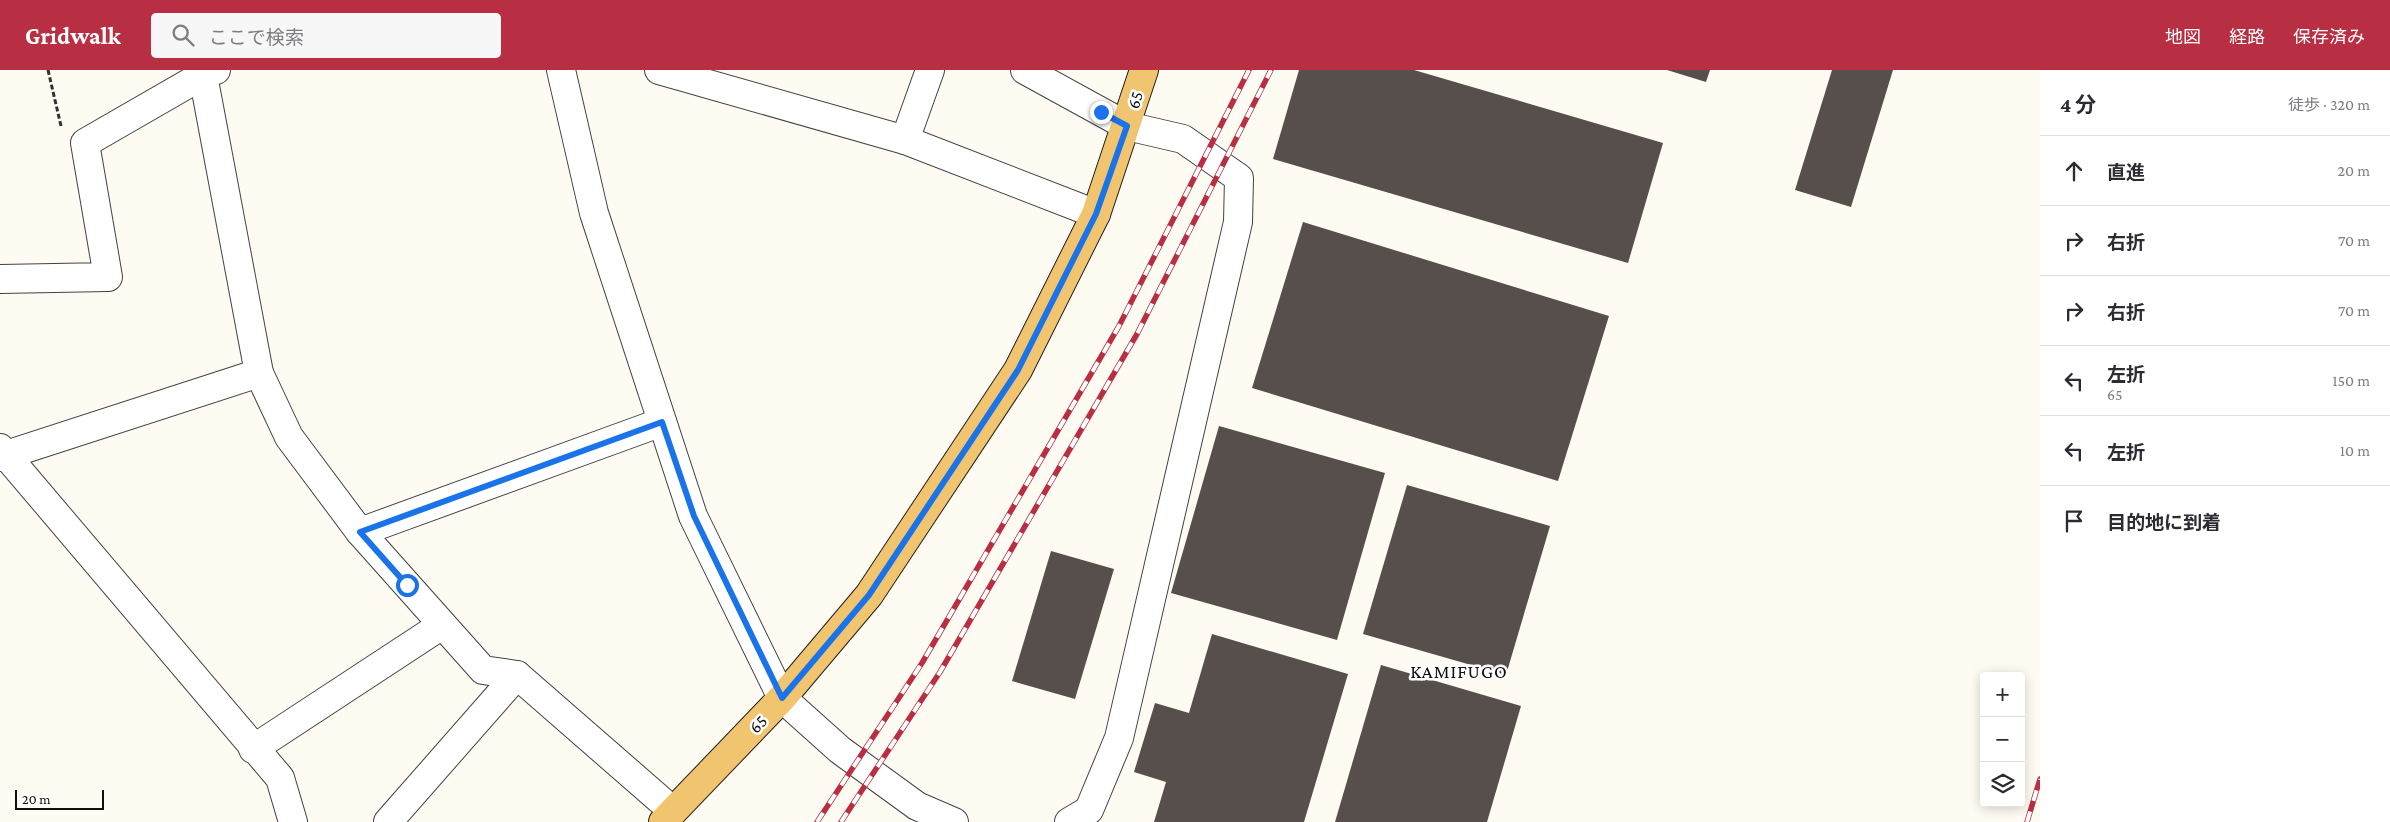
<!DOCTYPE html>
<html lang="ja">
<meta charset="utf-8">
<style>
:root{--surface:#fff;--page:#f7f7f7;--text:#2b2b33;--muted:#7c7c81;--line:#e1e1e2;--accent:#b82e42}
body{margin:0;font-family:"Crimson Pro","Noto Sans JP",serif;background:var(--page);color:var(--text)}
.controls{position:absolute;right:15px;bottom:15px;display:grid;overflow:hidden;border-radius:5px;box-shadow:0 2px 12px #0003}
.controls button{width:45px;height:45px;display:grid;place-items:center;padding:0;border:0;border-bottom:1px solid var(--line);background:var(--surface);color:var(--text);font:25px sans-serif}
.scale{position:absolute;left:15px;bottom:12px;width:89px;box-sizing:border-box;padding-left:5px;border:2px solid #0f0f0f;border-top:0;font-size:14px;line-height:18px;white-space:nowrap;color:#0f0f0f;-webkit-text-stroke:4px #fff;paint-order:stroke}
.stop{position:absolute;width:15px;height:15px;margin:-11px;border:4px solid #1a73e8;border-radius:50%;background:#fff}
.stop.end{background:#1a73e8;border-color:#fff;box-shadow:0 1px 5px #0008}
.list{margin:0;padding:0;list-style:none}
h2{display:flex;justify-content:space-between;align-items:center;height:65px;margin:0;padding:0 20px;font-size:21px}
h2 small{font-size:16px;font-weight:400;color:var(--muted)}
.list li{display:grid;grid-template-columns:32px 1fr auto;gap:15px;align-items:center;box-sizing:border-box;height:70px;padding:0 20px;border-top:1px solid var(--line)}
.list b{display:block;font-size:19px;white-space:nowrap}
.list p{margin:0;font-size:16px;white-space:nowrap;color:var(--muted)}
.list em{font-size:16px;font-style:normal;color:var(--muted)}
.icon{flex:none;width:28px;height:28px;fill:none;stroke:currentColor;stroke-width:2;stroke-linecap:round;stroke-linejoin:round}
.map{position:relative;flex:none;width:2040px;height:752px;overflow:hidden}
header{display:flex;align-items:center;gap:30px;box-sizing:border-box;height:70px;padding:0 25px;background:var(--accent);color:#fff}
header strong{font-size:24px}
nav{display:flex;gap:28px;margin-inline-start:auto;font-size:18px}
.search{width:350px;height:45px;background:var(--page);display:flex;align-items:center;gap:12px;box-sizing:border-box;padding:0 18px;border-radius:5px;color:var(--muted);font-size:19px}
main{display:flex}
aside{flex:1;background:var(--surface)}
.map>svg:first-child{display:block}
</style>
<header>
<strong>Gridwalk</strong>
<div class="search"><svg class="icon" aria-label="search" viewBox="0 0 24 24"><circle cx="10" cy="10" r="6"/><path d="M15 15l6 6"/></svg>ここで検索</div>
<nav><a>地図</a><a>経路</a><a>保存済み</a></nav>
</header>
<main>
<div class="map">
<svg width="2040" height="752" viewBox="0 0 2040 752">
<rect width="100%" height="100%" fill="#fefbf2"/>
<g fill="#574f4c">
<path d="M 1299,0 L 1414,0 L 1663,73 L 1628,193 L 1273,89 Z"/>
<path d="M 1667,0 L 1710,0 L 1706,12 Z"/>
<path d="M 1832,0 L 1893,0 L 1851,137 L 1795,120 Z"/>
<path d="M 1303,152 L 1609,246 L 1558,411 L 1252,318 Z"/>
<path d="M 1219,356 L 1385,403 L 1337,570 L 1171,523 Z"/>
<path d="M 1407,415 L 1550,456 L 1506,605 L 1363,564 Z"/>
<path d="M 1051,481 L 1114,499 L 1075,629 L 1012,611 Z"/>
<path d="M 1212,564 L 1348,604 L 1304,752 L 1154,752 L 1166,712 L 1134,702 L 1155,633 L 1189,643 Z"/>
<path d="M 1381,595 L 1521,636 L 1487,752 L 1335,752 Z"/>
</g>
<g fill="none" stroke-linecap="round" stroke-linejoin="round">
<defs>
<g id="street">
<path d="M 561,0 L 594,143 L 693,446 L 782,628 L 840,680 L 917,736 L 954,752"/>
<path d="M 659,0 L 905,70 L 1096,144"/>
<path d="M 1025,0 L 1127,56 L 1183,69 L 1239,108 L 1238,152 L 1119,668 L 1089,740 L 1069,752"/>
<path d="M 203,5 L 259,303 L 289,367 L 360,462 L 483,600 L 517,605 L 673,741"/>
<path d="M 905,70 L 930,0"/>
<path d="M 0,209 L 108,207 L 85,73 L 203,5 L 216,0"/>
<path d="M 0,378 L 280,708 L 293,752"/>
<path d="M 0,387 L 259,303"/>
<path d="M 360,462 L 662,352"/>
<path d="M 253,679 L 442,555"/>
<path d="M 388,752 L 517,605"/>
</g>
<path id="primary" d="M 663,752 L 782,628 L 869,525 L 1018,300 L 1096,144 L 1144,0"/>
</defs>
<use href="#street" stroke="#424242" stroke-width="30"/>
<use href="#primary" stroke="#202020" stroke-width="30"/>
<path stroke="#313131" stroke-width="3" stroke-dasharray="5 2.5" stroke-linecap="butt" d="M 48,0 L 61,56"/>
<use href="#street" stroke="#fff" stroke-width="28"/>
<use href="#primary" stroke="#f1c46f" stroke-width="28"/>
<defs>
<g id="rail">
<path d="M 817,752 L 922,593 L 1119,256 L 1249,0"/>
<path d="M 841,752 L 940,602 L 1137,264 L 1271,0"/>
<path d="M 2027,752 L 2040,709"/>
</g>
</defs>
<use href="#rail" stroke="#b82e42" stroke-width="5.5"/>
<use href="#rail" stroke="#fff" stroke-width="4" stroke-dasharray="11" stroke-linecap="butt"/>
</g>
<g fill="none" stroke-linecap="round" stroke-linejoin="round">
<path stroke="#1a73e8" stroke-width="6" d="M 407,515 L 360,462 L 662,352 L 694,446 L 782,628 L 869,525 L 1018,300 L 1096,144 L 1127,56 L 1101,42"/>
</g>
<g text-anchor="middle" stroke-width="5" stroke-linejoin="round" paint-order="stroke">
<g font-size="18" fill="#0f0f0f" stroke="#fff">
<text transform="translate(1135 30) rotate(-73)" y="6">65</text>
<text transform="translate(758 654) rotate(-46)" y="6">65</text>
</g>
<g font-size="19" letter-spacing="1" fill="#0f0f0f" stroke="#fff">
<text x="1459" y="608">KAMIFUGO</text>
</g>
</g>
</svg>
<div class="controls">
<button>+</button>
<button>−</button>
<button><svg class="icon" aria-label="layers" viewBox="0 0 24 24"><path d="M12 4l9 5-9 5-9-5zM3 14l9 5 9-5"/></svg></button>
</div>
<div class="scale">20 m</div>
<div class="stop" style="left:407px;top:515px"></div>
<div class="stop end" style="left:1101px;top:42px"></div>
</div>
<aside>
<h2>4 分<small>徒歩 · 320 m</small></h2>
<ul class="list">
<li><svg class="icon" aria-label="ahead" viewBox="0 0 24 24"><path d="M12 20V5M6 11l6-6 6 6"/></svg><div><b>直進</b></div><em>20 m</em></li>
<li><svg class="icon" aria-label="right" viewBox="0 0 24 24"><path d="M7 20v-9h11M14 6l5 5-5 5"/></svg><div><b>右折</b></div><em>70 m</em></li>
<li><svg class="icon" aria-label="right" viewBox="0 0 24 24"><path d="M7 20v-9h11M14 6l5 5-5 5"/></svg><div><b>右折</b></div><em>70 m</em></li>
<li><svg class="icon" aria-label="left" viewBox="0 0 24 24"><path d="M17 20v-9H6M10 6l-5 5 5 5"/></svg><div><b>左折</b><p>65</p></div><em>150 m</em></li>
<li><svg class="icon" aria-label="left" viewBox="0 0 24 24"><path d="M17 20v-9H6M10 6l-5 5 5 5"/></svg><div><b>左折</b></div><em>10 m</em></li>
<li><svg class="icon" aria-label="arrive" viewBox="0 0 24 24"><path d="M6 21V4h12l-3 4 3 4H6"/></svg><div><b>目的地に到着</b></div></li>
</ul>
</aside>
</main>
